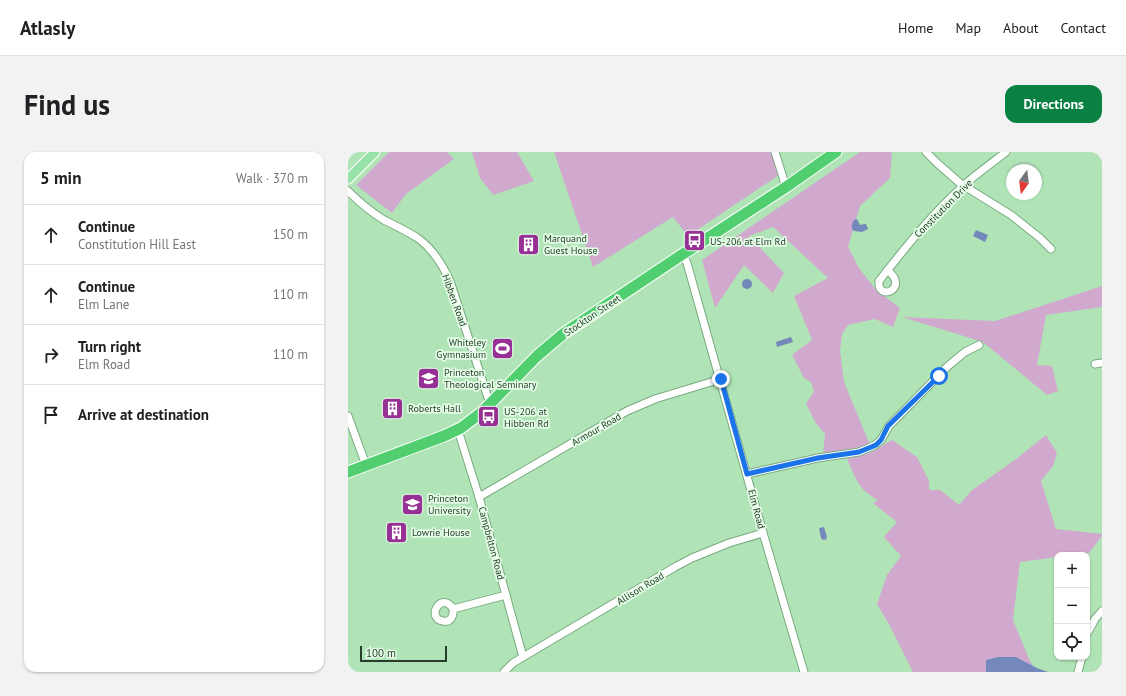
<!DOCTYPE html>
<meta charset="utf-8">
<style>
:root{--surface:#fff;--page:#f2f2f2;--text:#202124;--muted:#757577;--line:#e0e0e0;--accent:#0b8043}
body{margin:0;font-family:"PT Sans",sans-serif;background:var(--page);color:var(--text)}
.controls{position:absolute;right:12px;bottom:12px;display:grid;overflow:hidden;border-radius:8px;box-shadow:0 1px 3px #0004}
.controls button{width:36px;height:36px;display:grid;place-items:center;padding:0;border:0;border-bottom:1px solid var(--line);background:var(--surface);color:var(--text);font:20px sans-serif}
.compass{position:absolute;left:658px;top:12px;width:36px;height:36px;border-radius:50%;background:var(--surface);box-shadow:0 1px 3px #0004;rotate:194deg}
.scale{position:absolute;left:12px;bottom:10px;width:87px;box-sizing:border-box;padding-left:4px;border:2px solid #293d2c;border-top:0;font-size:11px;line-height:14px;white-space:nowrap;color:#293d2c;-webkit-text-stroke:3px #e4fde7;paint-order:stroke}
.stop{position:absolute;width:12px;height:12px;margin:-9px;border:3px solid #1a73e8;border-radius:50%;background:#fff}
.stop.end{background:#1a73e8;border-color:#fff;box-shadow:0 1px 4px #0008}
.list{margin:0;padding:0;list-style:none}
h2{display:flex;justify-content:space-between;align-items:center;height:52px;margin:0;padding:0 16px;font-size:17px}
h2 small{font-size:13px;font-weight:400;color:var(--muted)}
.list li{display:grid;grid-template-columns:26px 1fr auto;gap:12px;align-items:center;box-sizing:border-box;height:60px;padding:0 16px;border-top:1px solid var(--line)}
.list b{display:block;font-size:15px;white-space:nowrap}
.list p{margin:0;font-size:13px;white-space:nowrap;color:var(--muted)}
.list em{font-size:13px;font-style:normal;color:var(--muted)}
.icon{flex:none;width:22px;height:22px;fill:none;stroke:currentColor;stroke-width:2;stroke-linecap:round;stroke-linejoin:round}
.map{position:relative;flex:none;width:754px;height:520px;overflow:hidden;border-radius:12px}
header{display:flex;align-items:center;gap:24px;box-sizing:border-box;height:56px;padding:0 20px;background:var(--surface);border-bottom:1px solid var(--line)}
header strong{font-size:19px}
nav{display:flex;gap:22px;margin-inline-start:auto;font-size:14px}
.intro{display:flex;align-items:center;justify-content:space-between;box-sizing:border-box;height:96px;padding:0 24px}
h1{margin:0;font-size:28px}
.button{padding:10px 18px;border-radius:12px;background:var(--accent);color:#fff;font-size:14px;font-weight:700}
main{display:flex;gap:24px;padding:0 24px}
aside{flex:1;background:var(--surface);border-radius:12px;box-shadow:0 1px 3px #0004}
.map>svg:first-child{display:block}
</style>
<header>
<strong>Atlasly</strong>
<nav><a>Home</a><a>Map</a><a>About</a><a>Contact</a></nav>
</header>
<div class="intro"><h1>Find us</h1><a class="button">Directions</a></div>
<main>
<aside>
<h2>5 min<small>Walk · 370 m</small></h2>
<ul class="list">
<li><svg class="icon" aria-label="ahead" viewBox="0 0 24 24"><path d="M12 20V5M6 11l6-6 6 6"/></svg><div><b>Continue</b><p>Constitution Hill East</p></div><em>150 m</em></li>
<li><svg class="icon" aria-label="ahead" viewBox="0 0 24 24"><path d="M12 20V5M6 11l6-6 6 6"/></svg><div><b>Continue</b><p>Elm Lane</p></div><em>110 m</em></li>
<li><svg class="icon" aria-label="right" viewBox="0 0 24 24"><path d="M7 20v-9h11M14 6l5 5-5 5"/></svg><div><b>Turn right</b><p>Elm Road</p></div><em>110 m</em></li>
<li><svg class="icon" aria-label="arrive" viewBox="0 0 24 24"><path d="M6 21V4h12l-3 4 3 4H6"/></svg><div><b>Arrive at destination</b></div></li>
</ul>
</aside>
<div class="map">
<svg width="754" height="520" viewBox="0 0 754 520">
<rect width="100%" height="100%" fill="#b0e4b7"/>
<g fill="#d1a9ce">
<path d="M 41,0 L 99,0 L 106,7 L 58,42 L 44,61 L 8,33 Z"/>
<path d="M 124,0 L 169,0 L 186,29 L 145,43 L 132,26 Z"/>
<path d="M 206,0 L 428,0 L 434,21 L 340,84 L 325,65 L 245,115 Z"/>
<path d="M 512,0 L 544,0 L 542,26 L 512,54 L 500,95 L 511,116 L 528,138 L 552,156 L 545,175 L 527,167 L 500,173 L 494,182 L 492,199 L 496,230 L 522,293 L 475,303 L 477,282 L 467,270 L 458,251 L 466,240 L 463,230 L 456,226 L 444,203 L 464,188 L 446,144 L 480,126 L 425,75 L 401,84 L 436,121 L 425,141 L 396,113 L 367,156 L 354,108 Z"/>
<path d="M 754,134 L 754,155 L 698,163 L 689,213 L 704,214 L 710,239 L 699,243 L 635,190 L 554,165 L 647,169 Z"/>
<path d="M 698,283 L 709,301 L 705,314 L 693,329 L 708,377 L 754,382 L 754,384 L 741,401 L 724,403 L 709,403 L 709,405 L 672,410 L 665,468 L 681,507 L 685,514 L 668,505 L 638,508 L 638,520 L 565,520 L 542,474 L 529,452 L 539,423 L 553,404 L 536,385 L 549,370 L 525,351 L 530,348 C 510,337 508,327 499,307 L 524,300 L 544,288 L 569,305 L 581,329 L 581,338 L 592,338 L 611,353 L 623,339 L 668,307 Z"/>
</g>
<g fill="#7588bc">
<path d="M 509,67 L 512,73 L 516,72 L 518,72 L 520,77 L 514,80 L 506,79 C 502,76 504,72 506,68 Z"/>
<path d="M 628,78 L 640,83 L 637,90 L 625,84 Z"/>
<circle cx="399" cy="132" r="5"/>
<path d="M 443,185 L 445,190 L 429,195 L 428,190 Z"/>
<path d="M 476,375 L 479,385 L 478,385 L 479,387 L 475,388 L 473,386 L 471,376 Z"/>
<path d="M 650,505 L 668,505 L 689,516 L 700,520 L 638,520 L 638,508 Z"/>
</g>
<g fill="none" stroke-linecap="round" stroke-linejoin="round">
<defs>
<g id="minor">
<path d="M 427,0 L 438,35"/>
<path d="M 578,0 L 589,11 L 613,32 L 663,63 L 692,86 L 703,97"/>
<path d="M 0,39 C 11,50 23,60 36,68 C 48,74 61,80 71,87 C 86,98 95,114 102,129 L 142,252"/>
<path d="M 335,102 L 339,111 L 415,381 L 456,520"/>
<path d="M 539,118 C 563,136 529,151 531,129 C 557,96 583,63 615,34 C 628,22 644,11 658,0"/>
<path d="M 747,212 L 754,211"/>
<path d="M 0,264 L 18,313"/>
<path d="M 110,278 L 131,345 L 175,505"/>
<path d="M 399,322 L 470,306 L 511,300 L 527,293 L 533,288 L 541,274 L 600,214 L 617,200 L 631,193"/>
<path d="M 131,345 L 279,259 L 307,247 L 373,227"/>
<path d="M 105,457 C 106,463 103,471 95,469 C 77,466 94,438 105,457 L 158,443"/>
<path d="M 739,482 L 747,467 L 754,459"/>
<path d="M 156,520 L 165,511 L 175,505 L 327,415 L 344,406 L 381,391 L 415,381"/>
<path d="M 730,520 L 734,505"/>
</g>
<path id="major" d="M 0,27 L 27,0"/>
<path id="highway" d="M 0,320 L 96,284 L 113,276 L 134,260 L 189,204 L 215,182 L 335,102 L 438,35 L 488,0"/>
</defs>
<use href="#minor" stroke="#78aa80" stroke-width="9"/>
<use href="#major" stroke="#fff" stroke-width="11"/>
<use href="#highway" stroke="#fff" stroke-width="13"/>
<use href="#minor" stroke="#fff" stroke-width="7"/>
<use href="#major" stroke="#97e2a9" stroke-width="9"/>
<use href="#highway" stroke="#51cf70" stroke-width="11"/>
</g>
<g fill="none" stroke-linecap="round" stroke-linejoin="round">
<path stroke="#1a73e8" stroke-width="5" d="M 373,227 L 399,322 L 470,306 L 511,300 L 528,293 L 533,288 L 540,274 L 591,224"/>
</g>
<defs>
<symbol id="bus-square" viewBox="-11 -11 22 22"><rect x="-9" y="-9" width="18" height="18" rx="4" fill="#973095" stroke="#e4fde7"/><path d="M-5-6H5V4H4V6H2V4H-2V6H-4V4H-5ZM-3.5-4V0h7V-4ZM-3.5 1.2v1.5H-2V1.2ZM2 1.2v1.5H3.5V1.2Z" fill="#fff"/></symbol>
<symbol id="building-square" viewBox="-11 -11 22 22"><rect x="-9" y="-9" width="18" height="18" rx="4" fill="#973095" stroke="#e4fde7"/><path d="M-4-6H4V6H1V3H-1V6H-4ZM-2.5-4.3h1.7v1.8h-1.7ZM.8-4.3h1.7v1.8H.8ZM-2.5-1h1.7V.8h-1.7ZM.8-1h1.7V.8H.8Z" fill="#fff"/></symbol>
<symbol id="stadium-square" viewBox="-11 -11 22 22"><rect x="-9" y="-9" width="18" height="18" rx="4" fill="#973095" stroke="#e4fde7"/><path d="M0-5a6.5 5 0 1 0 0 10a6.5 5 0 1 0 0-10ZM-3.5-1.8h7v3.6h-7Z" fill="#fff"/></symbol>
<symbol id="university-square" viewBox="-11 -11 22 22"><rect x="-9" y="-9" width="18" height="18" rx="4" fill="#973095" stroke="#e4fde7"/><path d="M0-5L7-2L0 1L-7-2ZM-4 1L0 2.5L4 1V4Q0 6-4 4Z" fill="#fff"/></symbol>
</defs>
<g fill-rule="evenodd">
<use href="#bus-square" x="334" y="76" width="25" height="25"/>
<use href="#building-square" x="168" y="80" width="25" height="25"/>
<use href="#stadium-square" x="142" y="184" width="25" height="25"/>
<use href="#university-square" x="68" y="214" width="25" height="25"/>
<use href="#building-square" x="32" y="244" width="25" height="25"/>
<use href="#bus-square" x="128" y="252" width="25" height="25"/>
<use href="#university-square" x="52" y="340" width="25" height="25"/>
<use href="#building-square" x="36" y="368" width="25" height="25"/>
</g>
<g text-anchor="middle" stroke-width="3.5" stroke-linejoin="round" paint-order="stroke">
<g font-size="10" fill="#293d2c" stroke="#e4fde7">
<text transform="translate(595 56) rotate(-45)" y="4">Constitution Drive</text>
<text transform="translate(107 148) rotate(70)" y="4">Hibben Road</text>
<text transform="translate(244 163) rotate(-34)" y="4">Stockton Street</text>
<text transform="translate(248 277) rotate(-30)" y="4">Armour Road</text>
<text transform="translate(409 357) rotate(75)" y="4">Elm Road</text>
<text transform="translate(144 391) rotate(75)" y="4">Campbelton Road</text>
<text transform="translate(292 436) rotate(-31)" y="4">Allison Road</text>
</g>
<g font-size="10" fill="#293d2c" stroke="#e4fde7" text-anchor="start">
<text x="196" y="90">Marquand<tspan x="196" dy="12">Guest House</tspan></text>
<text x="362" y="93">US-206 at Elm Rd</text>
<text x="138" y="194" text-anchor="end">Whiteley<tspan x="138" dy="12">Gymnasium</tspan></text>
<text x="96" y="224">Princeton<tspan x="96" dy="12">Theological Seminary</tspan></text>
<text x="60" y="260">Roberts Hall</text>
<text x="156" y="263">US-206 at<tspan x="156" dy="12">Hibben Rd</tspan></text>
<text x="80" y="350">Princeton<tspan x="80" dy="12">University</tspan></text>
<text x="64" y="384">Lowrie House</text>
</g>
</g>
</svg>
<div class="controls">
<button>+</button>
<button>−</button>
<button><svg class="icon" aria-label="locate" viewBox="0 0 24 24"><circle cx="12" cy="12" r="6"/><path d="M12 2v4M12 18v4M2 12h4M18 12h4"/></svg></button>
</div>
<svg class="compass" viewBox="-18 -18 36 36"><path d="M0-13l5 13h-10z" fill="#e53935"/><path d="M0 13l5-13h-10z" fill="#757577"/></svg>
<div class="scale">100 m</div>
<div class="stop" style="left:591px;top:224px"></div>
<div class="stop end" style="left:373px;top:227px"></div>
</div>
</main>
